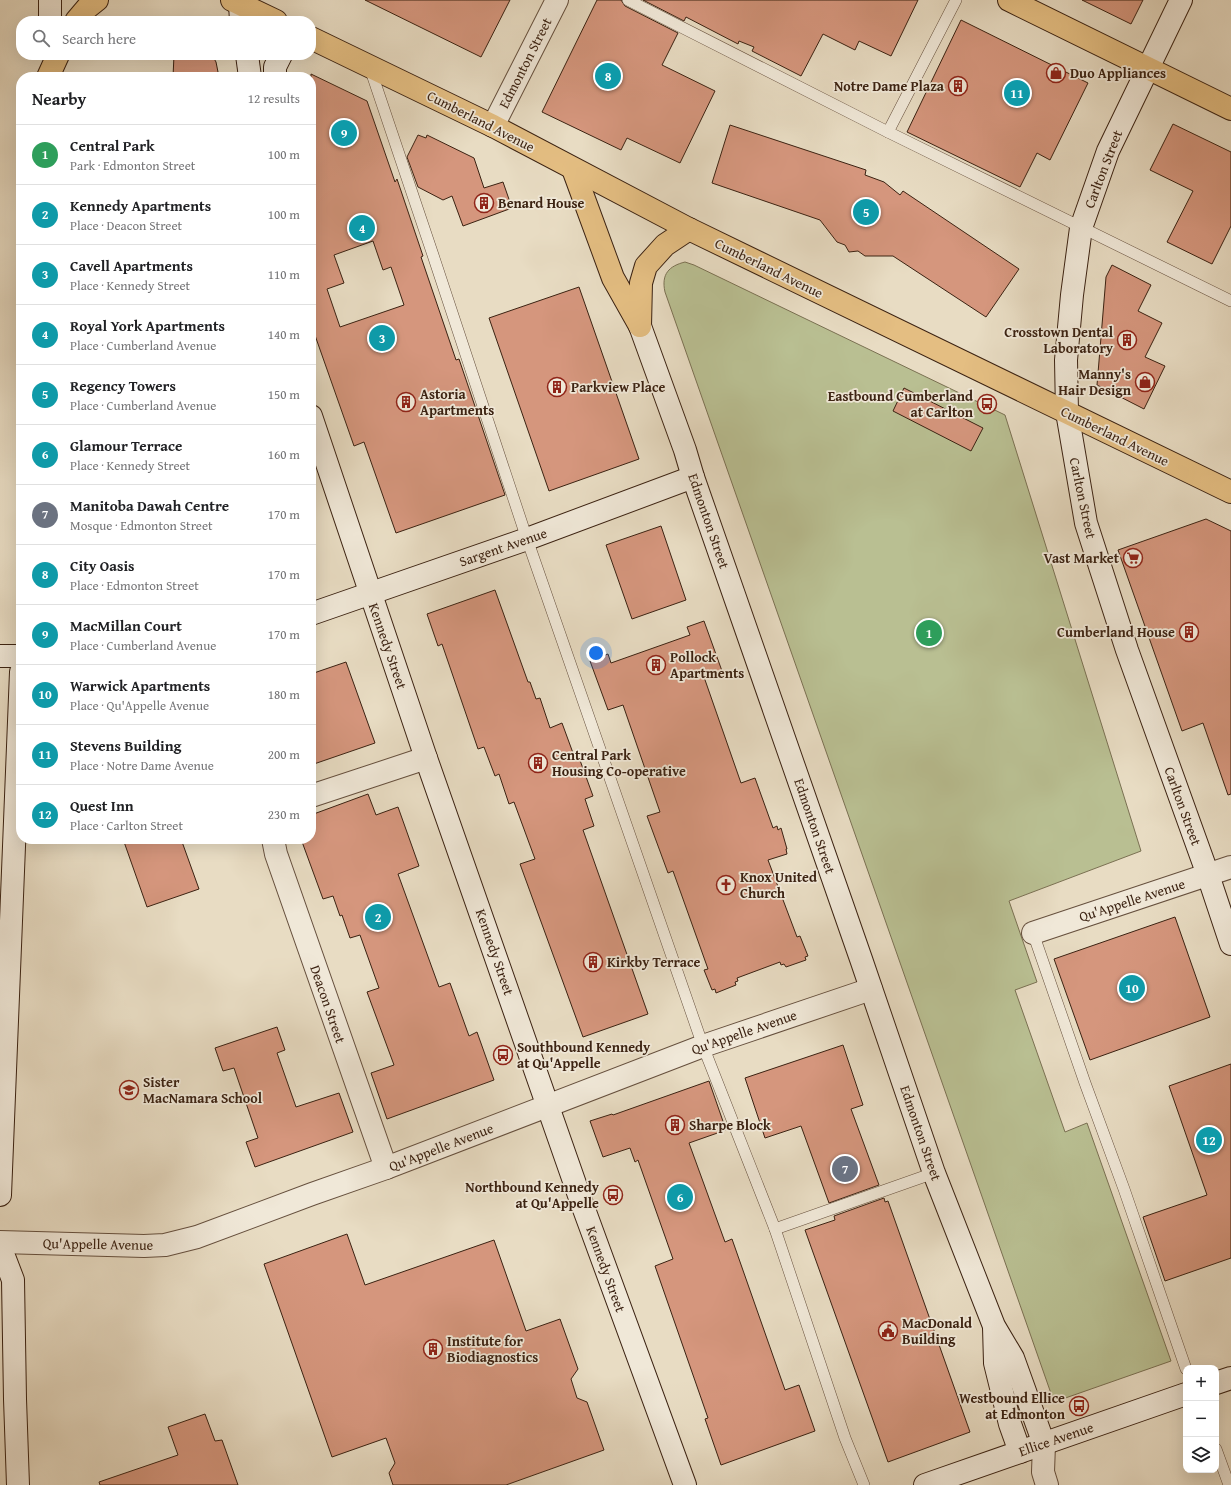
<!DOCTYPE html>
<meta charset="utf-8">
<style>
:root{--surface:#fff;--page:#f2f2f2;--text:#202124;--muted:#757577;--line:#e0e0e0;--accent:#8f2418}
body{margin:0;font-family:"Gentium Book Plus",serif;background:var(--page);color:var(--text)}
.controls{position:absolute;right:12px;bottom:12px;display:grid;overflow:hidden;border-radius:8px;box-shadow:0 4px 16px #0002}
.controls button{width:36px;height:36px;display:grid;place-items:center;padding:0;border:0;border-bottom:1px solid var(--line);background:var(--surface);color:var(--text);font:20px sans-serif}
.you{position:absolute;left:596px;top:653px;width:14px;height:14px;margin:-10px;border:3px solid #fff;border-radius:50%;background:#1a73e8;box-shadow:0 0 0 6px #1a73e833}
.badge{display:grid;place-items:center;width:26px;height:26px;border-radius:50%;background:var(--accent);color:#fff;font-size:13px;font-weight:700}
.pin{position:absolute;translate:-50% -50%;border:2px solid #fff;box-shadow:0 1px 4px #0006}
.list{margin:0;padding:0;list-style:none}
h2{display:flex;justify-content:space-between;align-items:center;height:52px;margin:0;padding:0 16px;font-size:17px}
h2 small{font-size:13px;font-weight:400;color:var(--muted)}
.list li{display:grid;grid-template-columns:26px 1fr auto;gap:12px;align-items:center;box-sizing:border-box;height:60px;padding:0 16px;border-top:1px solid var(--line)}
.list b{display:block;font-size:15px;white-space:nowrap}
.list p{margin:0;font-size:13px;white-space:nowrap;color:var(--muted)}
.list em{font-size:13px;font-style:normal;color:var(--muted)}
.icon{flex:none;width:22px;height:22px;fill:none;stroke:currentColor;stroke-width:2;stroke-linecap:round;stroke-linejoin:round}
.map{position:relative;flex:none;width:1231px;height:1485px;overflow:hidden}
.search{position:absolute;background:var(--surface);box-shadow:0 4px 16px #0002;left:16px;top:16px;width:300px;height:44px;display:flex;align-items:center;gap:10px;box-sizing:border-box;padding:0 14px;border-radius:16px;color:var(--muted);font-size:15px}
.panel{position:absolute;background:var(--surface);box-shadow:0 4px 16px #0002;left:16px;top:72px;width:300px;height:772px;border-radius:16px}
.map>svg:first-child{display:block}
</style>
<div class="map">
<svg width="1231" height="1485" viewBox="0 0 1231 1485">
<rect width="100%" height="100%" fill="#e8dcc3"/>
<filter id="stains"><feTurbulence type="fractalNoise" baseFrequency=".005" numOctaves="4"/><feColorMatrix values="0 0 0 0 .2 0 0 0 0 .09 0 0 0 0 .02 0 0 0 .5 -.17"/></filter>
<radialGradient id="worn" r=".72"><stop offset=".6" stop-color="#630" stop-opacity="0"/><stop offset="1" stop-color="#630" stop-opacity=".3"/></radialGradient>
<path fill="#b9bf92" stroke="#7a7052" d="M 685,262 L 694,265 L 1005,415 L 1141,851 L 1009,901 L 1037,982 L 1015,990 L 1065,1132 L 1087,1123 L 1171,1361 L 1054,1402 L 665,292 C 661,274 669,266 685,262 Z"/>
<g fill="#d5967d" stroke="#3b2212" fill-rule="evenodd">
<path d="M 365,0 L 510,0 L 481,57 Z"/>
<path d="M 597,0 L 621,0 L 625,6 L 678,33 L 662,65 L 715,91 L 680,163 L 627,138 L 621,150 L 542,112 Z"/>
<path d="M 643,0 L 918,0 L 891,56 L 859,41 L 855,50 L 823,34 L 801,76 L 752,51 L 754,47 L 739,41 L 738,44 L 686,17 L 684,21 Z"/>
<path d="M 1082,0 L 1143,0 L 1131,24 Z"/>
<path d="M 961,20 L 1088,83 L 1050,160 L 1037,153 L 1020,187 L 907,132 Z"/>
<path d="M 174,55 L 212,55 L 216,62 L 219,77 L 173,77 Z"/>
<path d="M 311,74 L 367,101 L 395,182 L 397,179 L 423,256 L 421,257 L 456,360 L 459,359 L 505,495 L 396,533 L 364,442 L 354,446 L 311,324 ZM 373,241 L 383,270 L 391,267 L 404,305 L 340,327 L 327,289 L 344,283 L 334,255 Z"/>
<path d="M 1173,124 L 1231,152 L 1231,226 L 1212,264 L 1167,242 L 1193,191 L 1150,170 Z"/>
<path d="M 730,125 L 866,170 L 865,175 L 884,182 L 900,195 L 903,191 L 1019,269 L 986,317 L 893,256 L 865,256 L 858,251 L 849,252 L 845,245 L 837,242 L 820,220 L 712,183 Z"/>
<path d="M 418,135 L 426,138 L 427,135 L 474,158 L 484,188 L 503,182 L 512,208 L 463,226 L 452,196 L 443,200 L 418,187 L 407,157 Z"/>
<path d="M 1112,265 L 1151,285 L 1138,311 L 1162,323 L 1145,357 L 1165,366 L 1144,409 L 1097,385 L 1106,277 Z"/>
<path d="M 579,287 L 639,459 L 549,491 L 489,318 Z"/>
<path d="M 904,388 L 983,428 L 971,451 L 893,411 Z"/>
<path d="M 1206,519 L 1231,531 L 1231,794 L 1228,795 L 1203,723 L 1182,731 L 1118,550 Z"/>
<path d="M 661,526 L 686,600 L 632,619 L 606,545 Z"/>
<path d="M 495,590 L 528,682 L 530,682 L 536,699 L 540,698 L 550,728 L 562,723 L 573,753 L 577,752 L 593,796 L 585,799 L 594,826 L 583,830 L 648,1014 L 583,1037 L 520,864 L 535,859 L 514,802 L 509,804 L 499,774 L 495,776 L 484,747 L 478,749 L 442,644 L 438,646 L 427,614 Z"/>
<path d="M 704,621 L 722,671 L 704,677 L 741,783 L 755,778 L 773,828 L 777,826 L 778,830 L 781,828 L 787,849 L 786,849 L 787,854 L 768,860 L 797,937 L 800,936 L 808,956 L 805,957 L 806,960 L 786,967 L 784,964 L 781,965 L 780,962 L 737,978 L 738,981 L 735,982 L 736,985 L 716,993 L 715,989 L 712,990 L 704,970 L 708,969 L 673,871 L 668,873 L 647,816 L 660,812 L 623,705 L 608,710 L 590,661 L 608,654 L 611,663 L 690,635 L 687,627 Z"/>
<path d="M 346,662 L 375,743 L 311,765 L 311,674 Z"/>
<path d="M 368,794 L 376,815 L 398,807 L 419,866 L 398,874 L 439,987 L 450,983 L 469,1036 L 477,1032 L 494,1080 L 387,1119 L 371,1073 L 394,1065 L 367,992 L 379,988 L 360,935 L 350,938 L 342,915 L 340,916 L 333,896 L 323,899 L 301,839 L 311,839 L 311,815 Z"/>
<path d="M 123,839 L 181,839 L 199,889 L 147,907 Z"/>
<path d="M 1175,917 L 1210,1017 L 1090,1060 L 1054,959 Z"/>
<path d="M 277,1027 L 285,1050 L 277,1053 L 296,1107 L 339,1093 L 353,1132 L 255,1167 L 246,1142 L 258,1138 L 234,1068 L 223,1071 L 215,1048 Z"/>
<path d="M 843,1045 L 863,1105 L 851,1109 L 879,1185 L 829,1203 L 801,1126 L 765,1138 L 745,1078 Z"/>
<path d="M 1231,1064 L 1231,1258 L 1165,1281 L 1143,1217 L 1207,1195 L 1169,1086 Z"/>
<path d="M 709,1081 L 726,1130 L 689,1143 L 725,1242 L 732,1239 L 785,1390 L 799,1385 L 815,1431 L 721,1465 L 705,1419 L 708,1418 L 655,1266 L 673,1259 L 638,1160 L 635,1162 L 630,1148 L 603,1157 L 590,1121 L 612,1114 L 613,1115 Z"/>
<path d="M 884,1198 L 885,1202 L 888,1201 L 970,1432 L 888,1462 L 805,1230 L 835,1220 L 834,1216 Z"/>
<path d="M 347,1234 L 365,1285 L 494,1240 L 526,1331 L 560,1319 L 578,1369 L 571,1379 L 577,1398 L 587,1402 L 604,1450 L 506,1485 L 393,1485 L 389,1473 L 395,1463 L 386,1438 L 332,1457 L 264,1264 Z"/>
<path d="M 205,1414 L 215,1441 L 222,1440 L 238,1485 L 100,1485 L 99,1482 L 178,1455 L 168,1427 Z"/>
</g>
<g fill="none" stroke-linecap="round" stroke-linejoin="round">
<defs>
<g id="lane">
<path d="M 628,0 L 888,132 L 1231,301"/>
<path d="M 370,68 L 433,255 L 527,539 L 703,1046 L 775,1229 L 845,1438 L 864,1485"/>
<path d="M 888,132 L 956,0"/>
<path d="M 1033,933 L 1085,1083 L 1124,1189 L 1186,1369"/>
<path d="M 775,1229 L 934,1173"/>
<path d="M 1216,1449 L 1229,1485"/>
</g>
<g id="street">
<path d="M 493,126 L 557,0"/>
<path d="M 311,796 L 426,758"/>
<path d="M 273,839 L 276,854 L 386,1168"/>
<path d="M 1033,933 L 1231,867"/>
<path d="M 0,1242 L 144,1246 L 165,1245 L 197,1237 L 312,1194 L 386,1168 L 703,1046 L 871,989"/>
<path d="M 1044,1444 L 1043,1472 L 1047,1485"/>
</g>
<g id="secondary">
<path d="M 1181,0 L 1108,151 L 1081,228 L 1072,295 L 1066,360 L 1067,412 L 1086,523 L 1127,650 L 1208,875 L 1231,944"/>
<path d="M 240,4 L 241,21"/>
<path d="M 50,21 L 50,0"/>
<path d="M 247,55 L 250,77"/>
<path d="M 275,77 L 275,67 L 281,55"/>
<path d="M 640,326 L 685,450 L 693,477 L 861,959 L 934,1173 L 994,1326 L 1013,1358 L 1044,1444"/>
<path d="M 311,416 L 426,758 L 581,1201 L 685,1485"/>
<path d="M 311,614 L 527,539 L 693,477"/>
<path d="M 0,656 L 21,656"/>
<path d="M 0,1195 L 21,672"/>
<path d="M 0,1246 L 13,1280 L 15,1399 L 18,1485"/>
<path d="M 994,1327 L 995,1363 L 1010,1424 L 1020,1452"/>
<path d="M 1216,1383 L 1231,1378"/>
<path d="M 925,1485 L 1186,1394"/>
</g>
<g id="primary">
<path d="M 232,0 L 276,21"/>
<path d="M 1009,0 L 1231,109"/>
<path d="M 76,21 L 87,8 L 97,0"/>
<path d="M 311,38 L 493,126 L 689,229 L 1231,492"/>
<path d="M 48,77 L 58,55"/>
<path d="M 573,169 L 613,278 L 640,326"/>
<path d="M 640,326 L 641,283 L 646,266 L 665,245 L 689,229"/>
</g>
</defs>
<use href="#lane" stroke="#66503e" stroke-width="12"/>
<use href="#street" stroke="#66503e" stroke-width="24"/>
<use href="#secondary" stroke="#3b2212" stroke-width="24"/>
<use href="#primary" stroke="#3b2212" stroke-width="24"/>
<use href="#lane" stroke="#f0e8d8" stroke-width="11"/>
<use href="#street" stroke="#f0e8d8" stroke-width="22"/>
<use href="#secondary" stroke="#f0e8d8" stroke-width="22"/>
<use href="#primary" stroke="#e4be82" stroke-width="22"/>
</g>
<defs>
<symbol id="shop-ring" viewBox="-11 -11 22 22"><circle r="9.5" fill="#f0e8d8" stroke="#8f2418" stroke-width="1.5"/><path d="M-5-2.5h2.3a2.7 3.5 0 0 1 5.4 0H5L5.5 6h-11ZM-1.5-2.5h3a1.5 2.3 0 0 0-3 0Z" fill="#8f2418"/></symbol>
<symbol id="building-ring" viewBox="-11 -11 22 22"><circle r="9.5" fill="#f0e8d8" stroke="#8f2418" stroke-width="1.5"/><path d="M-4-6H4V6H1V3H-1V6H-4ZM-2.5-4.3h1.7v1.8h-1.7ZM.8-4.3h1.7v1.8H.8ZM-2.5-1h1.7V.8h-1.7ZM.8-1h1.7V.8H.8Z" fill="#8f2418"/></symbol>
<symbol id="bus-ring" viewBox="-11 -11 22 22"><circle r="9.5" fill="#f0e8d8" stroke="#8f2418" stroke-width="1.5"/><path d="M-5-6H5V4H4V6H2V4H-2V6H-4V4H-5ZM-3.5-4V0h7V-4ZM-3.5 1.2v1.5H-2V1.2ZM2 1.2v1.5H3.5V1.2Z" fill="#8f2418"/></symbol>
<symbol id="supermarket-ring" viewBox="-11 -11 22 22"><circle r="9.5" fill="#f0e8d8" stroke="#8f2418" stroke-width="1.5"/><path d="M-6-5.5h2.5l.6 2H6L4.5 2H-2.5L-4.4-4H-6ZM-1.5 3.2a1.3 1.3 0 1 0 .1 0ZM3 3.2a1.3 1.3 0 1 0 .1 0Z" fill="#8f2418"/></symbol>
<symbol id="church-ring" viewBox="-11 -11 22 22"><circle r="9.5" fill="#f0e8d8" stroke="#8f2418" stroke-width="1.5"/><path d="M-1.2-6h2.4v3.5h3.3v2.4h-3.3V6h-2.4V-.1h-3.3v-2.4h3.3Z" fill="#8f2418"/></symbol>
<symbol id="school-ring" viewBox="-11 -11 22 22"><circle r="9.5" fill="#f0e8d8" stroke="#8f2418" stroke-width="1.5"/><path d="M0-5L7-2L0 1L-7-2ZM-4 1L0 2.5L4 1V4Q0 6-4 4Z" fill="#8f2418"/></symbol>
<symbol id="civic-ring" viewBox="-11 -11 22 22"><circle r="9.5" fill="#f0e8d8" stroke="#8f2418" stroke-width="1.5"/><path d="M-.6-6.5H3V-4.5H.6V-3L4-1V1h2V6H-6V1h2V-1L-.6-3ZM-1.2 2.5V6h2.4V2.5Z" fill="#8f2418"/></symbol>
</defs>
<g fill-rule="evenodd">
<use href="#shop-ring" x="1045" y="62" width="22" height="22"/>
<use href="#building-ring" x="947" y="75" width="22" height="22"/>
<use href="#building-ring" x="473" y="192" width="22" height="22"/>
<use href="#building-ring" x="1116" y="329" width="22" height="22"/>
<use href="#shop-ring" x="1134" y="371" width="22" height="22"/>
<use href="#building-ring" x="546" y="376" width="22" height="22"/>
<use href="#building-ring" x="395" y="391" width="22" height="22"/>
<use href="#bus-ring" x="976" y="393" width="22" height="22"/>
<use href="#supermarket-ring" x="1122" y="547" width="22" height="22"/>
<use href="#building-ring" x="1178" y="621" width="22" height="22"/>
<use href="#building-ring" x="645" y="654" width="22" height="22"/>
<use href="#building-ring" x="527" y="752" width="22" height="22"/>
<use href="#church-ring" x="715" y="874" width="22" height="22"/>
<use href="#building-ring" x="582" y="951" width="22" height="22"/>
<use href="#bus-ring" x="492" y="1044" width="22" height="22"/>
<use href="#school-ring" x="118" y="1079" width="22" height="22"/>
<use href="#building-ring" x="664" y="1114" width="22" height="22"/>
<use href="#bus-ring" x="602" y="1184" width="22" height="22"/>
<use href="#civic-ring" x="877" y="1320" width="22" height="22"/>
<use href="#building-ring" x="422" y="1338" width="22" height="22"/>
<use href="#bus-ring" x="1068" y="1395" width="22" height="22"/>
</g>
<g text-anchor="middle" stroke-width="3.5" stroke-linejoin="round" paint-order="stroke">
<g font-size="14" fill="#3b2212" stroke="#f0e8d8">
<text transform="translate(525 63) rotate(-63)" y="5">Edmonton Street</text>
<text transform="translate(481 121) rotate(27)" y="5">Cumberland Avenue</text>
<text transform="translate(1103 169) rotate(-69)" y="5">Carlton Street</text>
<text transform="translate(769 268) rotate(26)" y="5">Cumberland Avenue</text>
<text transform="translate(1115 436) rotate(26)" y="5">Cumberland Avenue</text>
<text transform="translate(1083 498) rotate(78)" y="5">Carlton Street</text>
<text transform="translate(709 521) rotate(71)" y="5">Edmonton Street</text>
<text transform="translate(503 547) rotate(-19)" y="5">Sargent Avenue</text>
<text transform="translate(388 646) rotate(71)" y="5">Kennedy Street</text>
<text transform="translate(1183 806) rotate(70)" y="5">Carlton Street</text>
<text transform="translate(815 826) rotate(71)" y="5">Edmonton Street</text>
<text transform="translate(1132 900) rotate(-18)" y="5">Qu'Appelle Avenue</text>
<text transform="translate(495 952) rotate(71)" y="5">Kennedy Street</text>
<text transform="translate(328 1004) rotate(71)" y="5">Deacon Street</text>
<text transform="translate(744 1032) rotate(-19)" y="5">Qu'Appelle Avenue</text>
<text transform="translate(921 1133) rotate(71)" y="5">Edmonton Street</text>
<text transform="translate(441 1147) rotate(-21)" y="5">Qu'Appelle Avenue</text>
<text transform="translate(98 1244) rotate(1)" y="5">Qu'Appelle Avenue</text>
<text transform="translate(606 1269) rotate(70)" y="5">Kennedy Street</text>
<text transform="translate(1056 1439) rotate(-19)" y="5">Ellice Avenue</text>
</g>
<g font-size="14" font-weight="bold" fill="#3b2212" stroke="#f0e8d8" text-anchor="start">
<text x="1070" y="78">Duo Appliances</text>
<text x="944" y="91" text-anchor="end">Notre Dame Plaza</text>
<text x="498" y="208">Benard House</text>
<text x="1113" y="337" text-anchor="end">Crosstown Dental<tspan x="1113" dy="16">Laboratory</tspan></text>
<text x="1131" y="379" text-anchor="end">Manny's<tspan x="1131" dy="16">Hair Design</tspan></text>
<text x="571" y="392">Parkview Place</text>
<text x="420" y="399">Astoria<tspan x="420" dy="16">Apartments</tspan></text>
<text x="973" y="401" text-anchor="end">Eastbound Cumberland<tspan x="973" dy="16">at Carlton</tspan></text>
<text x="1119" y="563" text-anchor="end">Vast Market</text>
<text x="1175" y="637" text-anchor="end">Cumberland House</text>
<text x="670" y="662">Pollock<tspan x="670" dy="16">Apartments</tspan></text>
<text x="552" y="760">Central Park<tspan x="552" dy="16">Housing Co-operative</tspan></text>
<text x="740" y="882">Knox United<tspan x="740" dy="16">Church</tspan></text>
<text x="607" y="967">Kirkby Terrace</text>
<text x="517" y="1052">Southbound Kennedy<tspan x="517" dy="16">at Qu'Appelle</tspan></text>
<text x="143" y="1087">Sister<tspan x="143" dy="16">MacNamara School</tspan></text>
<text x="689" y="1130">Sharpe Block</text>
<text x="599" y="1192" text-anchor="end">Northbound Kennedy<tspan x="599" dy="16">at Qu'Appelle</tspan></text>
<text x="902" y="1328">MacDonald<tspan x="902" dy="16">Building</tspan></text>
<text x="447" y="1346">Institute for<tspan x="447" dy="16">Biodiagnostics</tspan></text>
<text x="1065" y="1403" text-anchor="end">Westbound Ellice<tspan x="1065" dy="16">at Edmonton</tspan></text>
</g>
</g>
<rect width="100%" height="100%" filter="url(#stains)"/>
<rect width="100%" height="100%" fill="url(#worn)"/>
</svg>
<div class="controls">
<button>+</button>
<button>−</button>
<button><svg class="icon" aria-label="layers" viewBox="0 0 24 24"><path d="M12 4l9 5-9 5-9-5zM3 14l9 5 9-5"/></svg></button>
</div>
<div class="you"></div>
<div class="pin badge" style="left:929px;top:633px;background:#2e9e5b">1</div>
<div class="pin badge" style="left:378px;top:917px;background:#0f9aa8">2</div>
<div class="pin badge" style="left:382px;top:338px;background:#0f9aa8">3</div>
<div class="pin badge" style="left:362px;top:228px;background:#0f9aa8">4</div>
<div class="pin badge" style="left:866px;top:212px;background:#0f9aa8">5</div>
<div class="pin badge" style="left:680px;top:1197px;background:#0f9aa8">6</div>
<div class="pin badge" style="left:845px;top:1169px;background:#6b7280">7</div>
<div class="pin badge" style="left:608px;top:76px;background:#0f9aa8">8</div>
<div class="pin badge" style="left:344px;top:133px;background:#0f9aa8">9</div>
<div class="pin badge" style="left:1132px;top:988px;background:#0f9aa8">10</div>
<div class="pin badge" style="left:1017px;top:93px;background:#0f9aa8">11</div>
<div class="pin badge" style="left:1209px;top:1140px;background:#0f9aa8">12</div>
<div class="search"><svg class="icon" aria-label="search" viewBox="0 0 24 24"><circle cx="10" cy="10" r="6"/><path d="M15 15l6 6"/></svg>Search here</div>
<section class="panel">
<h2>Nearby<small>12 results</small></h2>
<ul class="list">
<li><span class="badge" style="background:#2e9e5b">1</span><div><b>Central Park</b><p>Park · Edmonton Street</p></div><em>100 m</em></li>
<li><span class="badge" style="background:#0f9aa8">2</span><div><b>Kennedy Apartments</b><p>Place · Deacon Street</p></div><em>100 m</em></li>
<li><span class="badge" style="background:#0f9aa8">3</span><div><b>Cavell Apartments</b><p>Place · Kennedy Street</p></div><em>110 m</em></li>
<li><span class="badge" style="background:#0f9aa8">4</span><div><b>Royal York Apartments</b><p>Place · Cumberland Avenue</p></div><em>140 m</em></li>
<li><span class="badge" style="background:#0f9aa8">5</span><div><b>Regency Towers</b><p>Place · Cumberland Avenue</p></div><em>150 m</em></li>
<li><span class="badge" style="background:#0f9aa8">6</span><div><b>Glamour Terrace</b><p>Place · Kennedy Street</p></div><em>160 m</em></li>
<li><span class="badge" style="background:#6b7280">7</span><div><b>Manitoba Dawah Centre</b><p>Mosque · Edmonton Street</p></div><em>170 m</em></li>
<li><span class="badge" style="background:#0f9aa8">8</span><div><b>City Oasis</b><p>Place · Edmonton Street</p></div><em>170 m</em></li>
<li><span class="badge" style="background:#0f9aa8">9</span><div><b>MacMillan Court</b><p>Place · Cumberland Avenue</p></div><em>170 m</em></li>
<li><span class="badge" style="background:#0f9aa8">10</span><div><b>Warwick Apartments</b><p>Place · Qu'Appelle Avenue</p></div><em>180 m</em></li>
<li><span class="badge" style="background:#0f9aa8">11</span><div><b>Stevens Building</b><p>Place · Notre Dame Avenue</p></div><em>200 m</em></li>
<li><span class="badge" style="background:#0f9aa8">12</span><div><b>Quest Inn</b><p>Place · Carlton Street</p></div><em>230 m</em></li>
</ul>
</section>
</div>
